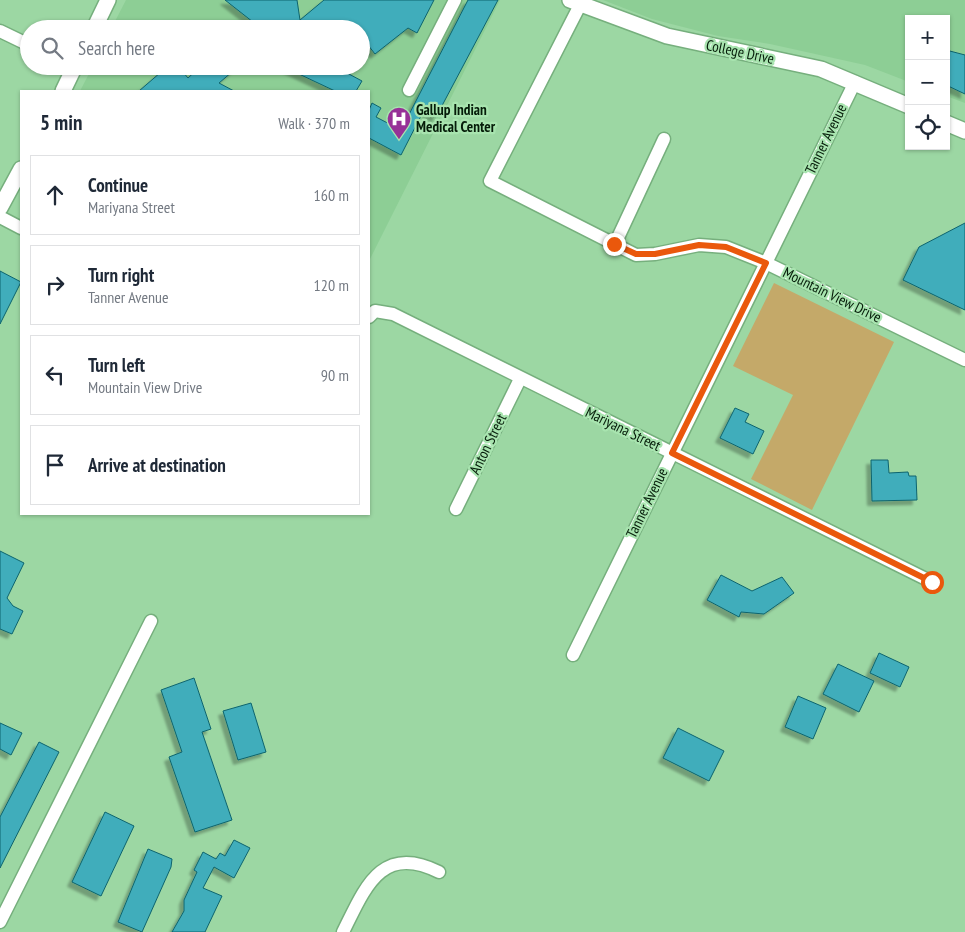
<!DOCTYPE html>
<meta charset="utf-8">
<style>
:root{--surface:#fff;--page:#f6f6f7;--text:#1f2937;--muted:#747a83;--line:#e0e1e3}
body{margin:0;font-family:"PT Sans Narrow",sans-serif;background:var(--page);color:var(--text)}
.controls{position:absolute;right:15px;top:15px;display:grid;overflow:hidden;border-radius:0px;box-shadow:0 1px 4px #0004}
.controls button{width:45px;height:45px;display:grid;place-items:center;padding:0;border:0;border-bottom:1px solid var(--line);background:var(--surface);color:var(--text);font:25px sans-serif}
.stop{position:absolute;width:15px;height:15px;margin:-11px;border:4px solid #ea580c;border-radius:50%;background:#fff}
.stop.end{background:#ea580c;border-color:#fff;box-shadow:0 1px 5px #0008}
.list{margin:0;padding:0;list-style:none}
h2{display:flex;justify-content:space-between;align-items:center;height:65px;margin:0;padding:0 20px;font-size:21px}
h2 small{font-size:16px;font-weight:400;color:var(--muted)}
.list li{display:grid;grid-template-columns:32px 1fr auto;gap:15px;align-items:center;box-sizing:border-box;height:80px;margin:0 10px 10px;padding:0 10px;border:1px solid var(--line);border-radius:0px}
.list b{display:block;font-size:19px;white-space:nowrap}
.list p{margin:0;font-size:16px;white-space:nowrap;color:var(--muted)}
.list em{font-size:16px;font-style:normal;color:var(--muted)}
.icon{flex:none;width:28px;height:28px;fill:none;stroke:currentColor;stroke-width:2;stroke-linecap:round;stroke-linejoin:round}
.map{position:relative;flex:none;width:965px;height:932px;overflow:hidden}
.search{position:absolute;background:var(--surface);box-shadow:0 1px 4px #0004;left:20px;top:20px;width:350px;height:55px;display:flex;align-items:center;gap:12px;box-sizing:border-box;padding:0 18px;border-radius:28px;color:var(--muted);font-size:19px}
.panel{position:absolute;background:var(--surface);box-shadow:0 1px 4px #0004;left:20px;top:90px;width:350px;height:425px;border-radius:0px}
.map>svg:first-child{display:block}
</style>
<div class="map">
<svg width="965" height="932" viewBox="0 0 965 932">
<defs>
<filter id="shadow"><feDropShadow dx="-4.5" dy="4.5" stdDeviation="1" flood-color="#0004"/></filter>
</defs>
<rect width="100%" height="100%" fill="#9cd7a3"/>
<g fill="#8dce95">
<path d="M 126,0 L 500,0 L 369,261 L 369,91 L 80,91 L 93,66 L 361,66 L 361,29 L 111,29 Z"/>
<path d="M 603,0 L 965,0 L 965,103 L 946,96 L 946,19 L 909,19 L 909,82 L 865,65 L 770,44 L 718,36 L 652,19 Z"/>
</g>
<path fill="#c4a969" d="M 774,283 L 894,342 L 812,510 L 751,479 L 793,395 L 733,366 Z"/>
<g fill="#41adbb" stroke="#0e646e" filter="url(#shadow)">
<path d="M 225,0 L 297,0 L 300,20 L 324,0 L 434,0 L 417,33 L 408,28 L 375,54 L 361,36 L 361,29 L 245,29 L 253,22 Z"/>
<path d="M 468,0 L 498,0 L 436,117 L 424,110 L 401,155 L 369,138 L 369,110 L 372,103 L 381,108 L 376,117 L 401,130 Z"/>
<path d="M 946,50 L 965,55 L 965,94 L 946,85 Z"/>
<path d="M 168,66 L 178,66 L 188,78 L 201,66 L 239,66 L 219,83 L 234,91 L 139,91 Z"/>
<path d="M 282,66 L 334,66 L 362,81 L 356,91 L 335,91 Z"/>
<path d="M 965,223 L 965,310 L 903,280 L 919,247 Z"/>
<path d="M 0,271 L 21,282 L 0,324 Z"/>
<path d="M 735,408 L 749,414 L 745,422 L 764,431 L 753,454 L 720,438 Z"/>
<path d="M 871,460 L 888,460 L 889,473 L 908,472 L 909,476 L 916,476 L 917,500 L 872,501 Z"/>
<path d="M 0,551 L 24,563 L 7,598 L 13,606 L 23,611 L 12,634 L 0,629 Z"/>
<path d="M 721,575 L 752,591 L 782,577 L 794,593 L 764,614 L 741,612 L 739,617 L 707,600 Z"/>
<path d="M 879,653 L 909,667 L 900,687 L 870,673 Z"/>
<path d="M 838,664 L 874,681 L 859,712 L 823,694 Z"/>
<path d="M 194,678 L 211,729 L 202,732 L 232,820 L 195,832 L 169,757 L 182,752 L 161,690 Z"/>
<path d="M 798,696 L 826,708 L 813,739 L 785,727 Z"/>
<path d="M 251,703 L 266,752 L 238,760 L 223,711 Z"/>
<path d="M 0,723 L 22,733 L 11,755 L 0,749 Z"/>
<path d="M 678,728 L 724,751 L 709,781 L 663,758 Z"/>
<path d="M 39,742 L 59,752 L 0,868 L 0,817 Z"/>
<path d="M 105,812 L 134,826 L 101,896 L 72,882 Z"/>
<path d="M 234,840 L 250,848 L 234,878 L 214,867 L 203,888 L 222,896 L 205,932 L 172,932 L 184,911 L 184,900 L 197,872 L 194,870 L 203,852 L 216,859 L 220,853 L 225,856 Z"/>
<path d="M 148,849 L 172,859 L 171,867 L 142,932 L 118,922 Z"/>
</g>
<g fill="none" stroke-linecap="round" stroke-linejoin="round">
<defs>
<g id="minor">
<path d="M 580,5 L 490,181 L 636,255 L 655,254 L 699,245 L 726,247 L 766,263 L 965,360"/>
<path d="M 0,31 L 29,45"/>
<path d="M 409,90 L 455,0"/>
<path d="M 0,217 L 21,228"/>
<path d="M 615,244 L 664,139"/>
<path d="M 369,317 L 375,311 L 393,314 L 932,582"/>
<path d="M 456,509 L 520,379"/>
<path d="M 573,655 L 855,82"/>
<path d="M 0,922 L 151,621"/>
<path d="M 343,932 C 365,888 381,843 439,872"/>
</g>
<g id="major">
<path d="M 570,0 L 667,36 L 821,69 L 909,106"/>
<path d="M 94,29 L 108,0"/>
<path d="M 63,91 L 75,66"/>
<path d="M 946,123 L 965,131"/>
<path d="M 0,208 L 21,169"/>
</g>
</defs>
<use href="#minor" stroke="#76af7d" stroke-width="15"/>
<use href="#major" stroke="#76af7d" stroke-width="18"/>
<use href="#minor" stroke="#fff" stroke-width="12"/>
<use href="#major" stroke="#fff" stroke-width="15"/>
</g>
<g fill="none" stroke-linecap="round" stroke-linejoin="round">
<path stroke="#ea580c" stroke-width="6" d="M 614,244 L 636,254 L 655,254 L 699,245 L 726,247 L 766,263 L 672,453 L 932,582"/>
</g>
<defs>
<symbol id="hospital-pin" viewBox="-11 -11 22 30"><path d="M0 17L-7.5 6A9.5 9.5 0 1 1 7.5 6Z" fill="#963197" stroke="#a8e4af"/><path d="M-5-5h3v3.5h4V-5h3V5h-3V1.5h-4V5h-3Z" fill="#fff"/></symbol>
</defs>
<g fill-rule="evenodd">
<use href="#hospital-pin" x="385" y="105" width="28" height="38"/>
</g>
<g text-anchor="middle" stroke-width="4.5" stroke-linejoin="round" paint-order="stroke">
<g font-size="15" fill="#051c09" stroke="#a8e4af">
<text transform="translate(740 52) rotate(12)" y="5">College Drive</text>
<text transform="translate(826 139) rotate(-64)" y="5">Tanner Avenue</text>
<text transform="translate(832 295) rotate(26)" y="5">Mountain View Drive</text>
<text transform="translate(623 429) rotate(26)" y="5">Mariyana Street</text>
<text transform="translate(488 444) rotate(-64)" y="5">Anton Street</text>
<text transform="translate(647 503) rotate(-64)" y="5">Tanner Avenue</text>
</g>
<g font-size="15" font-weight="bold" fill="#051c09" stroke="#a8e4af" text-anchor="start">
<text x="416" y="115">Gallup Indian<tspan x="416" dy="17">Medical Center</tspan></text>
</g>
</g>
</svg>
<div class="controls">
<button>+</button>
<button>−</button>
<button><svg class="icon" aria-label="locate" viewBox="0 0 24 24"><circle cx="12" cy="12" r="6"/><path d="M12 2v4M12 18v4M2 12h4M18 12h4"/></svg></button>
</div>
<div class="stop" style="left:932px;top:582px"></div>
<div class="stop end" style="left:614px;top:244px"></div>
<div class="search"><svg class="icon" aria-label="search" viewBox="0 0 24 24"><circle cx="10" cy="10" r="6"/><path d="M15 15l6 6"/></svg>Search here</div>
<section class="panel">
<h2>5 min<small>Walk · 370 m</small></h2>
<ul class="list">
<li><svg class="icon" aria-label="ahead" viewBox="0 0 24 24"><path d="M12 20V5M6 11l6-6 6 6"/></svg><div><b>Continue</b><p>Mariyana Street</p></div><em>160 m</em></li>
<li><svg class="icon" aria-label="right" viewBox="0 0 24 24"><path d="M7 20v-9h11M14 6l5 5-5 5"/></svg><div><b>Turn right</b><p>Tanner Avenue</p></div><em>120 m</em></li>
<li><svg class="icon" aria-label="left" viewBox="0 0 24 24"><path d="M17 20v-9H6M10 6l-5 5 5 5"/></svg><div><b>Turn left</b><p>Mountain View Drive</p></div><em>90 m</em></li>
<li><svg class="icon" aria-label="arrive" viewBox="0 0 24 24"><path d="M6 21V4h12l-3 4 3 4H6"/></svg><div><b>Arrive at destination</b></div></li>
</ul>
</section>
</div>
